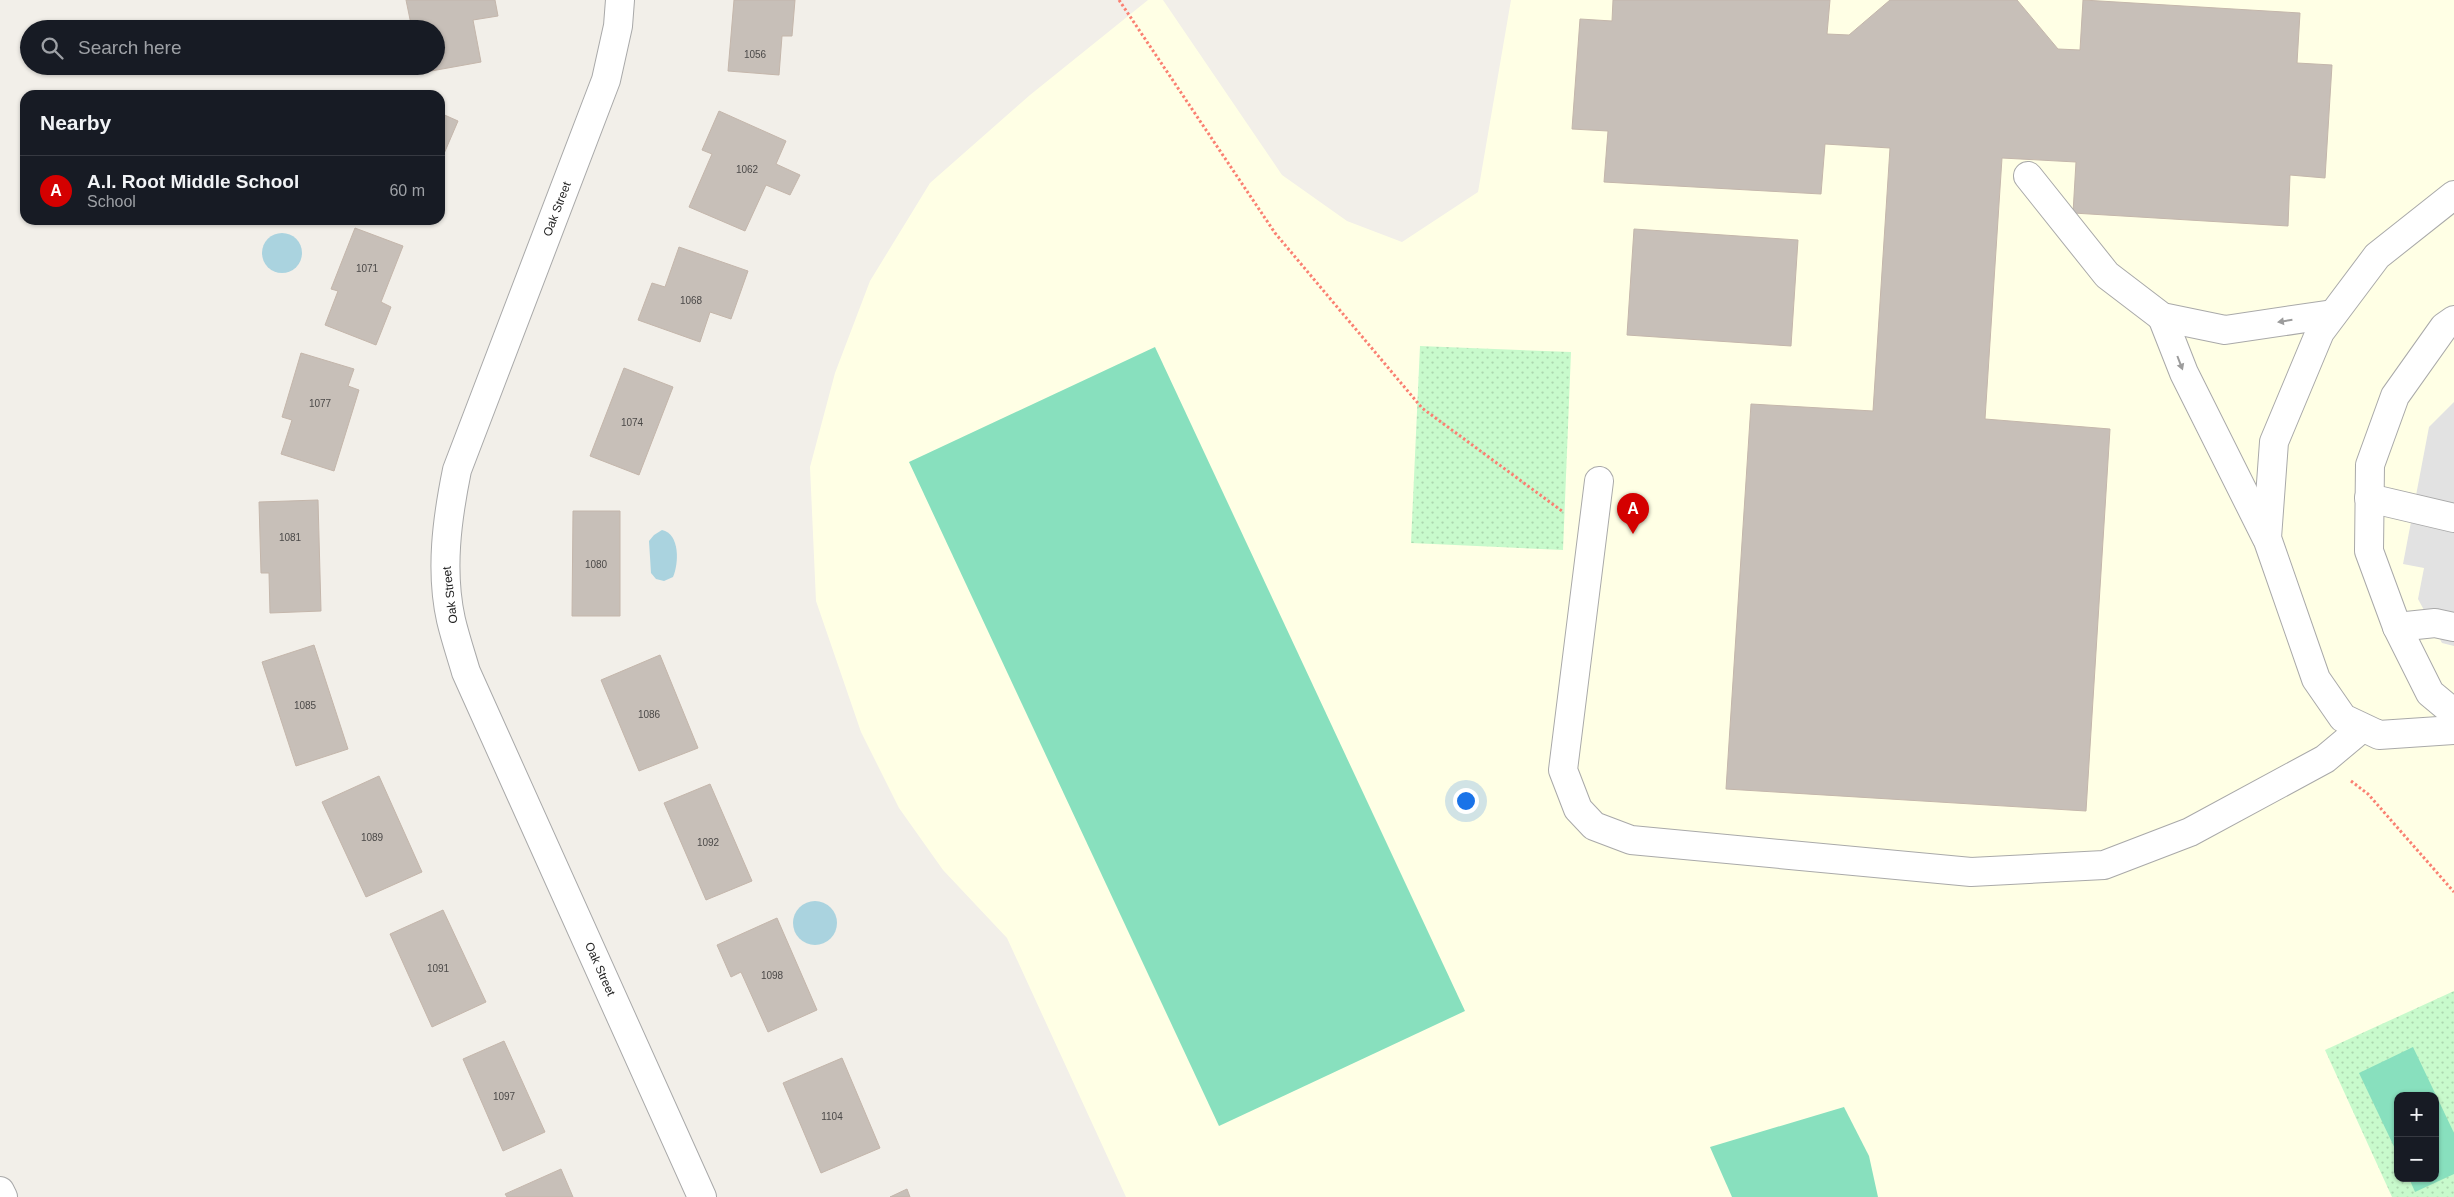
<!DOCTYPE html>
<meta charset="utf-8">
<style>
:root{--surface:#171b24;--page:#20242c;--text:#f1f3f6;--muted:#9ea1a6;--line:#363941;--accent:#d40000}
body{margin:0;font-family:Arial,sans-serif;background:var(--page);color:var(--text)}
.controls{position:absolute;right:15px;bottom:15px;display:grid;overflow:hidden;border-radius:10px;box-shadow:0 1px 4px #0004}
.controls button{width:45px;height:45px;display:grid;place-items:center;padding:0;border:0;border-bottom:1px solid var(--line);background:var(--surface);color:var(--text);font:25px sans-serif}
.you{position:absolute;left:1465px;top:800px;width:18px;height:18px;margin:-12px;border:4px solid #fff;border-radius:50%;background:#1a73e8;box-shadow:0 0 0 8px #1a73e833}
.badge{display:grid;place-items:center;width:32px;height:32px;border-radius:50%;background:var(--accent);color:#fff;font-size:16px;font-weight:700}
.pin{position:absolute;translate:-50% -41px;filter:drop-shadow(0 1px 2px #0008)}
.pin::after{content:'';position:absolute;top:26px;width:18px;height:15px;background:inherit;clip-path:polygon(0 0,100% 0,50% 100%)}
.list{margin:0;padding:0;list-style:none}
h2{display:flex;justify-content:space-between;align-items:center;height:65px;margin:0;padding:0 20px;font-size:21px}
h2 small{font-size:16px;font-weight:400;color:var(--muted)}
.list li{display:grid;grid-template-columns:32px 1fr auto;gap:15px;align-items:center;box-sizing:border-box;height:70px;padding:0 20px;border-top:1px solid var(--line)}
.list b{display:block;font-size:19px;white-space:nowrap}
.list p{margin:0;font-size:16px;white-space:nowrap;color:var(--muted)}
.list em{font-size:16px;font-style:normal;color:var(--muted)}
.icon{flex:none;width:28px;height:28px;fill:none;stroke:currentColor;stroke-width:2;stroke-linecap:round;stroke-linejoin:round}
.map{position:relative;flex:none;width:2454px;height:1197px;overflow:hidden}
.search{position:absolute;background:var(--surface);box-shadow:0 1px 4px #0004;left:20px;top:20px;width:425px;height:55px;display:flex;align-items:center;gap:12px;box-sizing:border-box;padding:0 18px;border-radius:28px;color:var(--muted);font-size:19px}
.panel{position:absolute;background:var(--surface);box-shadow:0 1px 4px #0004;left:20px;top:90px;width:425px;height:135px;border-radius:15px}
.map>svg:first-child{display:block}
</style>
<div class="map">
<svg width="2454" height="1197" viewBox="0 0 2454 1197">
<defs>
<pattern id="park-dots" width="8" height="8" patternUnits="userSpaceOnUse" patternTransform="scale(1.25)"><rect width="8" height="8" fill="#c8facc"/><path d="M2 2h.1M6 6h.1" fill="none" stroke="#acd6af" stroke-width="1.8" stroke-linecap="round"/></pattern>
</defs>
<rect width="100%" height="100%" fill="#f2efe9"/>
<path fill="#ffffe5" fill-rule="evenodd" d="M 1148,0 L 1163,0 L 1282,175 L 1347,221 L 1402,242 L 1478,192 L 1511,0 L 2454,0 L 2454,1197 L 1126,1197 L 1007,938 L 943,870 L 899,808 L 861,732 L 816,601 L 810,467 L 835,373 L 870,281 L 930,183 L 1030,95 ZM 2398,1096 L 2435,1096 L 2435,1178 L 2398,1178 Z"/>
<g fill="url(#park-dots)" fill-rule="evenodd">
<path d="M 1420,346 L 1571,352 L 1563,550 L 1411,543 Z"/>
<path d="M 2454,991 L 2454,1197 L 2392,1197 L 2325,1050 ZM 2398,1096 L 2435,1096 L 2435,1178 L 2398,1178 Z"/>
</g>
<g fill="#88e0be">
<path d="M 1155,347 L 1465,1011 L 1219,1126 L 909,462 Z"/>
<path d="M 2413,1047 L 2454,1133 L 2454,1174 L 2415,1192 L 2409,1178 L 2435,1178 L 2435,1096 L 2398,1096 L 2398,1155 L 2359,1073 Z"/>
<path d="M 1844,1107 L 1869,1156 L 1878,1197 L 1732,1197 L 1710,1147 Z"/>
</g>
<path fill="#e2e2e2" d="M 2454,402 L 2454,646 L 2442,643 L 2418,599 L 2424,568 L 2403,564 L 2429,427 Z"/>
<g fill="#aad3df">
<circle cx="282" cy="253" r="20"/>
<path d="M 662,530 C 680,534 679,563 673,577 L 664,581 L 656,579 L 651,573 L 649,541 L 654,535 Z"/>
<circle cx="815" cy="923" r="22"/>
</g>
<g fill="#c7bfb8" stroke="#c4b6ab">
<path d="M 406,0 L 495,0 L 498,16 L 473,20 L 481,62 L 420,73 L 419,66 L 436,66 L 436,29 L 412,29 Z"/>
<path d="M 734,0 L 795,0 L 792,36 L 782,36 L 779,75 L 728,71 Z"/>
<path d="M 1613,0 L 1830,0 L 1827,34 L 1849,35 L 1890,0 L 2017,0 L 2058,49 L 2080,50 L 2083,0 L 2300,13 L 2297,63 L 2332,65 L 2325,178 L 2290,175 L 2288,226 L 2073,213 L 2076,162 L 2002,158 L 1985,419 L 2110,429 L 2086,811 L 1726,789 L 1751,404 L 1873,411 L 1890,148 L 1825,144 L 1821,194 L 1604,182 L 1608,131 L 1572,129 L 1580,19 L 1612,21 Z"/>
<path d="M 719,111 L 786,141 L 776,164 L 800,175 L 790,195 L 766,185 L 745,231 L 689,207 L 712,154 L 702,150 Z"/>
<path d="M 440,113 L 458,121 L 440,163 Z"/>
<path d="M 355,228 L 403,246 L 381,302 L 391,307 L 376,345 L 325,325 L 338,291 L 331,289 Z"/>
<path d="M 1634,229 L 1798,240 L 1791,346 L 1627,335 Z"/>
<path d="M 679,247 L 748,271 L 731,319 L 710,312 L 700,342 L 638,320 L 652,283 L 665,287 Z"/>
<path d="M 301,353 L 354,369 L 348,386 L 359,390 L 334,471 L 281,454 L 292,420 L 282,417 Z"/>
<path d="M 624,368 L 673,387 L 639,475 L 590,456 Z"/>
<path d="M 318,500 L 321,611 L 270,613 L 269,573 L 261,573 L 259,502 Z"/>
<path d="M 573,511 L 620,511 L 620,616 L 572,616 Z"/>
<path d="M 314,645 L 348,749 L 296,766 L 262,662 Z"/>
<path d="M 660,655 L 698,748 L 639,771 L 601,680 Z"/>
<path d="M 379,776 L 422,872 L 366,897 L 322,802 Z"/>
<path d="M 710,784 L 752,881 L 706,900 L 664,803 Z"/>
<path d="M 443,910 L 486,1002 L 432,1027 L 390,934 Z"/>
<path d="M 777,918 L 817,1010 L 768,1032 L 741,972 L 731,977 L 717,945 Z"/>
<path d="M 504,1041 L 545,1132 L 503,1151 L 463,1059 Z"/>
<path d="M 842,1058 L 880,1148 L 821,1173 L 783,1083 Z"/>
<path d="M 561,1169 L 573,1197 L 507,1197 L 505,1194 Z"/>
<path d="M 907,1189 L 910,1197 L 890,1197 Z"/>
</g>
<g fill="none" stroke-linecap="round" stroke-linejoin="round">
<defs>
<g id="minor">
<path d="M 620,0 L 618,26 L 606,80 L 457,470 C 447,519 440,571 451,620 C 455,637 461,655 466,672 L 702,1197"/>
<path d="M 2028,176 L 2107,275 L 2162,317 L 2225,330 L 2333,314"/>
<path d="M 2454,195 L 2377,256 L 2320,332 L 2274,442 L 2267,538 L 2316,679 L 2343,718 L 2379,735 L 2454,730"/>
<path d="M 2162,317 L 2184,373 L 2266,537"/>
<path d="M 2454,320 L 2444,327 L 2395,396 L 2370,465 L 2369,551 L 2397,627 L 2430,693 L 2454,713"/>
<path d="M 1599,481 L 1563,770 L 1578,809 L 1594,826 L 1631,840 L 1971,872 L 2104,865 L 2190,832 L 2325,759 L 2362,728"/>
<path d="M 2369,498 L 2454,518"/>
<path d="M 2397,627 L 2435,623 L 2454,627"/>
<path d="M 0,1191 L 3,1197"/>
</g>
</defs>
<use href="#minor" stroke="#a9a9a9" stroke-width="30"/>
<g stroke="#fa8072" stroke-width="3" stroke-dasharray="2.5 2.5" stroke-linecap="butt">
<path d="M 1119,0 L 1275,233 L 1422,408 L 1562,511"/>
<path d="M 2351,781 L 2368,794 L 2454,892"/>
</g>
<use href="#minor" stroke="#fff" stroke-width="28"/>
</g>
<defs><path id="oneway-solid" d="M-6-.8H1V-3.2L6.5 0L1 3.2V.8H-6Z" transform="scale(1.25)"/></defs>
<g fill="#9c9c9c">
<use href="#oneway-solid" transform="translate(2285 321) rotate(171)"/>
<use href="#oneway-solid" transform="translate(2180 363) rotate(69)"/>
</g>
<g text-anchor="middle" stroke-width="5" stroke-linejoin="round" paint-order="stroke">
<g font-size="10" fill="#4b4948">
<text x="755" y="58">1056</text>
<text x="747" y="173">1062</text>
<text x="367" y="272">1071</text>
<text x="691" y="304">1068</text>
<text x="320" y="407">1077</text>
<text x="632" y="426">1074</text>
<text x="290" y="541">1081</text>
<text x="596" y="568">1080</text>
<text x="305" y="709">1085</text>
<text x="649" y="718">1086</text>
<text x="372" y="841">1089</text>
<text x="708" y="846">1092</text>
<text x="438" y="972">1091</text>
<text x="772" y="979">1098</text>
<text x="504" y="1100">1097</text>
<text x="832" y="1120">1104</text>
</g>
<g font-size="12" fill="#222" stroke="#fff">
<text transform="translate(557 209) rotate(-69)" y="4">Oak Street</text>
<text transform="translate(450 595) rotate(-97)" y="4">Oak Street</text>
<text transform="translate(600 969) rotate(66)" y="4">Oak Street</text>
</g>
</g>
</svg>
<div class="controls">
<button>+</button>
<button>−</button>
</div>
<div class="you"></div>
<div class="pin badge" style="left:1633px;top:534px">A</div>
<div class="search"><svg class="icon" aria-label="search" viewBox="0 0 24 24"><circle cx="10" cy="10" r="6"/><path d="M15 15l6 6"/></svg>Search here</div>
<section class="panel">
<h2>Nearby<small></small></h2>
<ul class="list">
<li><span class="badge">A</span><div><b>A.I. Root Middle School</b><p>School</p></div><em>60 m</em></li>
</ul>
</section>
</div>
